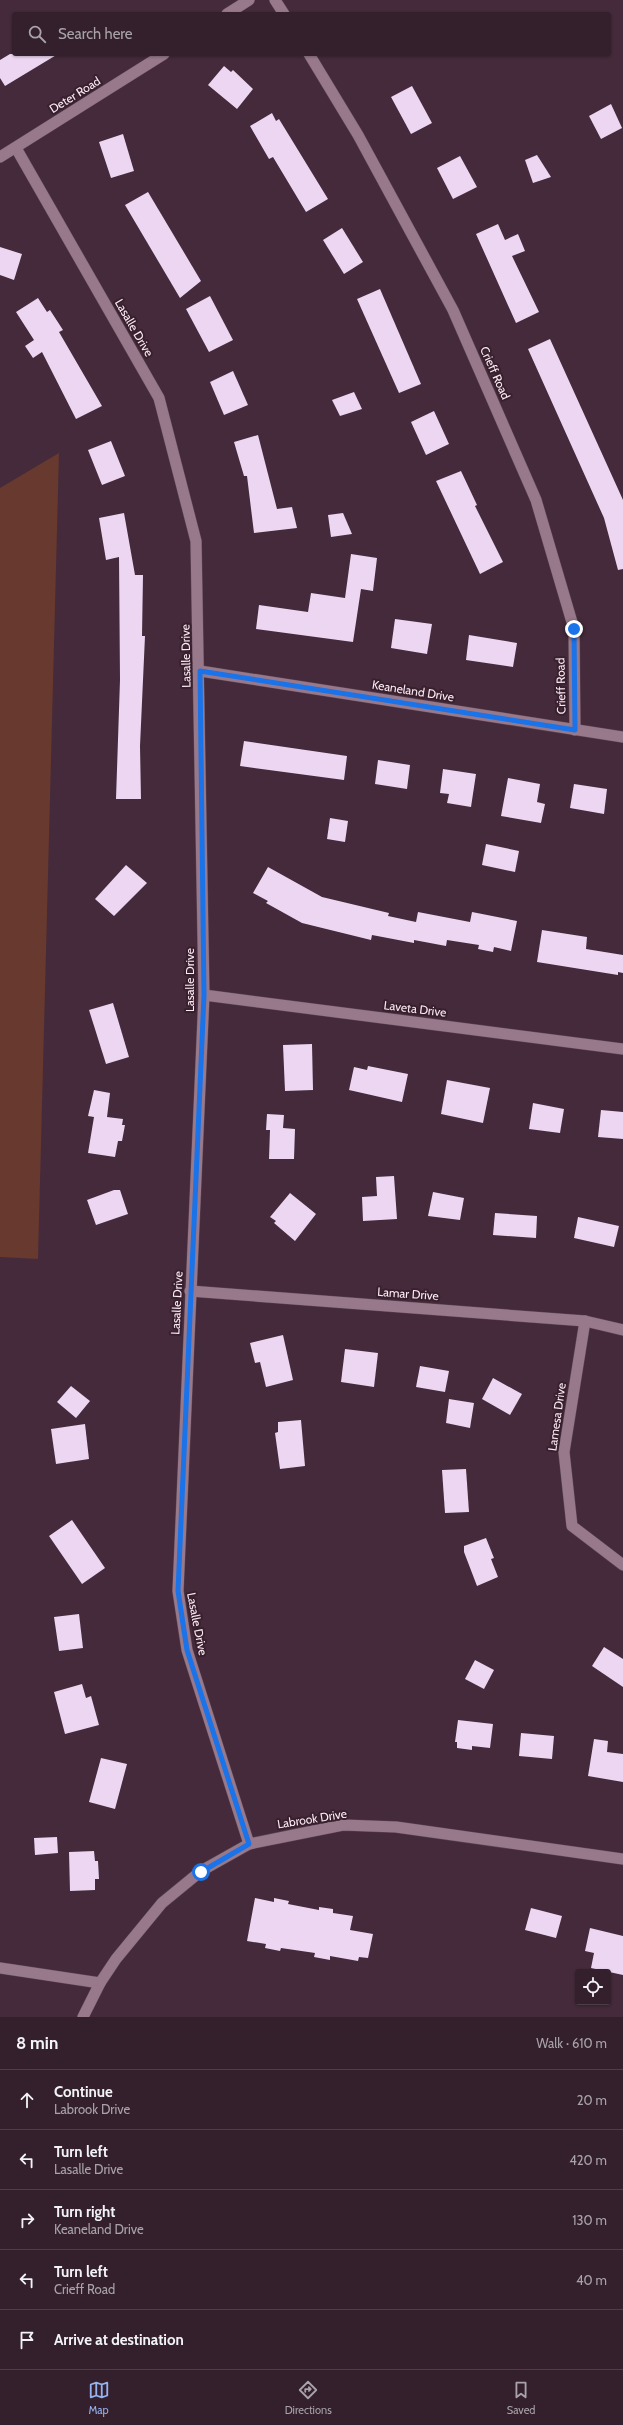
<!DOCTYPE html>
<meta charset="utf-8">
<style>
:root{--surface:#33202c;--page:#3e2d38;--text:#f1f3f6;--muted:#a9a3a9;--line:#4e3e48;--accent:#95b2f1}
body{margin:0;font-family:Cabin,sans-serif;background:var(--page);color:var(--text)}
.controls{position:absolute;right:12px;bottom:12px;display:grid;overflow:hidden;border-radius:4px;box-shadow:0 1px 3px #0004}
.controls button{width:36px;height:36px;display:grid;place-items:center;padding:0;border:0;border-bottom:1px solid var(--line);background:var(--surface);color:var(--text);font:20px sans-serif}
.stop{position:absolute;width:12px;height:12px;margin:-9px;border:3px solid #1a73e8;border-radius:50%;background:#fff}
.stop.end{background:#1a73e8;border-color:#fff;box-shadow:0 1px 4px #0008}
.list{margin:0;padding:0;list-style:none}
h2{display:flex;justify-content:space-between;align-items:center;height:52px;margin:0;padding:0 16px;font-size:17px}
h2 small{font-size:13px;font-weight:400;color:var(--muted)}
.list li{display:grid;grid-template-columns:26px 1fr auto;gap:12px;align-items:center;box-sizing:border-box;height:60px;padding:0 16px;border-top:1px solid var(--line)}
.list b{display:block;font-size:15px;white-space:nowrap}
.list p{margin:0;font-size:13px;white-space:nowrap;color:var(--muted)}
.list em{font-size:13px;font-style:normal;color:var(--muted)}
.icon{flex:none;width:22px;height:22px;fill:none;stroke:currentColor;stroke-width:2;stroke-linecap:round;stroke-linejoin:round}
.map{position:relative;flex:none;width:623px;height:2017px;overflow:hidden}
.search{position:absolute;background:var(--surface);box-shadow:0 1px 3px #0004;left:12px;right:12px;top:12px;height:44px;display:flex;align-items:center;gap:10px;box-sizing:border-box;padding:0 14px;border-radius:4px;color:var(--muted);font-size:15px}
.sheet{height:352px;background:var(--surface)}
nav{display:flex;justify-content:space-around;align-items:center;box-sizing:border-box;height:56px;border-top:1px solid var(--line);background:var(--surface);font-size:11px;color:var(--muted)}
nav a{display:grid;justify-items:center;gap:2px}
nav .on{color:var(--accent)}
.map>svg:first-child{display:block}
</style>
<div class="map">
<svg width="623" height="2017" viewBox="0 0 623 2017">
<rect width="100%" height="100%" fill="#442a3a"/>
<path fill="#67392f" d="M 59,453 L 38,1259 L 0,1257 L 0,488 Z"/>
<g fill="#ecd6f2">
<path d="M 10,54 L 58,54 L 5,86 L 0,78 L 0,60 Z"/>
<path d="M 224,66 L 231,72 L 233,70 L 253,89 L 237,109 L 208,85 Z"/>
<path d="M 412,86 L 432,123 L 411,134 L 391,97 Z"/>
<path d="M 611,104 L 622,128 L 601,139 L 589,116 Z"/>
<path d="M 272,113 L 276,121 L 279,119 L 328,199 L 306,212 L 273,157 L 269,159 L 250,126 Z"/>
<path d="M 123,134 L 134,171 L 111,178 L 99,142 Z"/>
<path d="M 537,155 L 551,177 L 533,183 L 525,160 Z"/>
<path d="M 460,156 L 477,187 L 453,199 L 437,168 Z"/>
<path d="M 148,192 L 201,281 L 180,298 L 125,205 Z"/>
<path d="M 498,224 L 505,240 L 518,234 L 525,251 L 512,256 L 539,312 L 516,323 L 476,234 Z"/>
<path d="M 342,228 L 363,262 L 344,274 L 323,240 Z"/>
<path d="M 0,247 L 22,254 L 14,280 L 0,275 Z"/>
<path d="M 380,289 L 421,384 L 399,393 L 357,299 Z"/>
<path d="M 210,296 L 233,340 L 209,352 L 186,309 Z"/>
<path d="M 38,298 L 47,312 L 50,310 L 63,330 L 59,332 L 102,406 L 76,419 L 42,352 L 33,358 L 25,346 L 34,340 L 16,312 Z"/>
<path d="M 550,339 L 623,500 L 623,569 L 618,570 L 604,518 L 528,349 Z"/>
<path d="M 233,371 L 248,405 L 224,415 L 210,382 Z"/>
<path d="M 354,392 L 362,409 L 340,416 L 332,400 Z"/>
<path d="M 434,411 L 449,444 L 426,455 L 411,422 Z"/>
<path d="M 258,435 L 277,509 L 292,507 L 297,528 L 254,533 L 247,476 L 244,476 L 234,442 Z"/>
<path d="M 111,441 L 125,476 L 102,485 L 88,450 Z"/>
<path d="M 461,471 L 477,505 L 475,506 L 503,562 L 480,574 L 436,481 Z"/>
<path d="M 124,513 L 135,575 L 143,575 L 142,636 L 145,636 L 140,746 L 141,799 L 116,799 L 120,680 L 119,557 L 106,560 L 99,518 Z"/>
<path d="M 343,513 L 352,534 L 331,537 L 328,515 Z"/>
<path d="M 351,554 L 377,558 L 373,591 L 361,589 L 353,642 L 256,629 L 259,605 L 308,612 L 311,593 L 345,598 Z"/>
<path d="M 395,619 L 432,624 L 427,654 L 391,648 Z"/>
<path d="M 469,635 L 517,643 L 513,667 L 466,660 Z"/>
<path d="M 244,741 L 347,756 L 344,780 L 240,766 Z"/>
<path d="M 378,760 L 410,765 L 407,789 L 375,784 Z"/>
<path d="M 443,769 L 476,774 L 471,807 L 447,803 L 449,794 L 440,793 Z"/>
<path d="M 508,778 L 540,784 L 537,802 L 545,804 L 541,823 L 501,816 Z"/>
<path d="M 574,784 L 607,789 L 604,814 L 570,808 Z"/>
<path d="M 330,818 L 348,821 L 345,842 L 327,839 Z"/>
<path d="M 486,844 L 519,851 L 515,872 L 482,865 Z"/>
<path d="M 126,865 L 147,883 L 114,916 L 95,899 Z"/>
<path d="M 268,867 L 322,897 L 389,913 L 388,916 L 416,922 L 418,912 L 470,922 L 472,912 L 517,921 L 511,951 L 494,947 L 493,952 L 478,949 L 479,945 L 447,940 L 446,946 L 414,940 L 414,943 L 372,935 L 371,940 L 302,923 L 266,903 L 268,901 L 253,893 Z"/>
<path d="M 542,930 L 587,937 L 586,949 L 623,955 L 623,973 L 618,972 L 618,975 L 537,962 Z"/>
<path d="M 113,1003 L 129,1057 L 106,1064 L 89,1010 Z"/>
<path d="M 312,1044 L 313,1090 L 285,1091 L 283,1045 Z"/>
<path d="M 368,1066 L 408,1074 L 402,1102 L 349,1090 L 354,1067 L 367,1070 Z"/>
<path d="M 447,1080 L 490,1088 L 483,1123 L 441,1114 Z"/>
<path d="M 94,1090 L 110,1093 L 107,1117 L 123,1119 L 122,1125 L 125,1125 L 122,1141 L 118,1141 L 115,1157 L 88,1153 L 94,1117 L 88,1116 Z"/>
<path d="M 533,1103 L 564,1109 L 560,1133 L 529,1129 Z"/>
<path d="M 601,1110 L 623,1112 L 623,1139 L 598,1137 Z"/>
<path d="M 267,1114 L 284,1115 L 283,1128 L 295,1129 L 294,1159 L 269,1159 L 270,1130 L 266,1130 Z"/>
<path d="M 394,1176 L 397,1219 L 363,1221 L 362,1197 L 377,1196 L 376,1177 Z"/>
<path d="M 114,1190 L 120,1190 L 128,1214 L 96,1225 L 87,1200 Z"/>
<path d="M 433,1192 L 464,1198 L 460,1220 L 428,1216 Z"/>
<path d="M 290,1193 L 316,1214 L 295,1241 L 274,1223 L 276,1221 L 270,1217 Z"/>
<path d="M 495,1213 L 537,1216 L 536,1238 L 493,1235 Z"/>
<path d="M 578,1217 L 619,1226 L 614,1247 L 574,1238 Z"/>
<path d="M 283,1335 L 293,1380 L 266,1387 L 260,1362 L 255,1363 L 250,1343 Z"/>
<path d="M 345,1349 L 378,1353 L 374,1387 L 341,1382 Z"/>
<path d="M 420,1366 L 449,1371 L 445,1392 L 416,1387 Z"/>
<path d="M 493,1378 L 522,1394 L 510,1415 L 482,1399 Z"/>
<path d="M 71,1386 L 90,1401 L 76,1418 L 57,1402 Z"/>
<path d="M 449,1399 L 474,1403 L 470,1428 L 446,1423 Z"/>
<path d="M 301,1420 L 305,1466 L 280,1469 L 275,1433 L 278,1432 L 278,1422 Z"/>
<path d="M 85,1424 L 89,1459 L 56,1464 L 51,1429 Z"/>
<path d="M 466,1469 L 469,1512 L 445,1513 L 442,1470 Z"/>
<path d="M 72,1520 L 105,1568 L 82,1584 L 49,1536 Z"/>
<path d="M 486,1538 L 494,1558 L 491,1559 L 498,1577 L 477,1586 L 464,1552 L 464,1546 Z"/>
<path d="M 79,1614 L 83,1648 L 59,1651 L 54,1617 Z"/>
<path d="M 604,1647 L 623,1659 L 623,1687 L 592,1666 Z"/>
<path d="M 475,1660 L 494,1670 L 484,1689 L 465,1679 Z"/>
<path d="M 82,1684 L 86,1698 L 91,1696 L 99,1725 L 65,1734 L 54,1692 Z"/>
<path d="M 458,1720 L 493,1724 L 490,1748 L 472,1746 L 472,1750 L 457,1748 L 457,1742 L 455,1742 Z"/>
<path d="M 521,1733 L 554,1736 L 552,1759 L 519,1756 Z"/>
<path d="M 594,1739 L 608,1741 L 607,1752 L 623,1754 L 623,1782 L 588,1776 Z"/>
<path d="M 101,1758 L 127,1764 L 115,1809 L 89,1802 Z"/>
<path d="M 57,1837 L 58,1853 L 35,1855 L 34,1838 Z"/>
<path d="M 94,1851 L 95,1861 L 98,1861 L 99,1879 L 95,1879 L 95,1890 L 70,1891 L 69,1852 Z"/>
<path d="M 255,1898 L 274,1902 L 274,1898 L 289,1901 L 288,1904 L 319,1910 L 319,1907 L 333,1909 L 333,1913 L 353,1916 L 350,1930 L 373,1934 L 368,1958 L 359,1957 L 358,1961 L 330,1956 L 330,1960 L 314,1957 L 315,1953 L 281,1948 L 280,1951 L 265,1948 L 266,1944 L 247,1941 Z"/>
<path d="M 531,1908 L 562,1916 L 556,1938 L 525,1930 Z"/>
<path d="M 590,1928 L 623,1936 L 623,1975 L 591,1968 L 594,1953 L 585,1951 Z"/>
</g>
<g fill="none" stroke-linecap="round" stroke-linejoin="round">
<defs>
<g id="minor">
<path d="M 275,0 L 284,14"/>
<path d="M 227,14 L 249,0"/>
<path d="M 309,54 L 358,135 L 453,310 L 536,500 L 574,629 L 575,730"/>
<path d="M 16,148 L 159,398 L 196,541 L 204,995 L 178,1591 L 187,1650 L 249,1844"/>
<path d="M 0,157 L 164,54"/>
<path d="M 200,671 L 623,737"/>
<path d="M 204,995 L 623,1049"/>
<path d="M 190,1291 L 585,1321 L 623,1330"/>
<path d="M 585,1321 L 564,1452 L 572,1526 L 623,1565"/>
<path d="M 0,1968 L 100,1983"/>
<path d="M 83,2017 L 100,1983 L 116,1959 L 162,1903 L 201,1871 L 249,1844 L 343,1825 L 396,1827 L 623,1859"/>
</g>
</defs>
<use href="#minor" stroke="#5c4654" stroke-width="12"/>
<use href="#minor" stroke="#98798b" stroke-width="11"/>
</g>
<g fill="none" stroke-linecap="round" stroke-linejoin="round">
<path stroke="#1a73e8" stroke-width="5" d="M 201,1872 L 249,1844 L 187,1650 L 178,1591 L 204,995 L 200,671 L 575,730 L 574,629"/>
</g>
<g text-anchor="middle" stroke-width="4" stroke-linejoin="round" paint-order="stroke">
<g font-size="12" fill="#fcebf4" stroke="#39202f">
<text transform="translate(75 95) rotate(-32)" y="4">Deter Road</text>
<text transform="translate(134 328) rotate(60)" y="4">Lasalle Drive</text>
<text transform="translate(495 373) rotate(66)" y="4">Crieff Road</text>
<text transform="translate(186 656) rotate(-91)" y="4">Lasalle Drive</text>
<text transform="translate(561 686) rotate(-91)" y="4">Crieff Road</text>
<text transform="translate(413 691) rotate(9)" y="4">Keaneland Drive</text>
<text transform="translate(190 980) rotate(-90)" y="4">Lasalle Drive</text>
<text transform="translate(415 1009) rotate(7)" y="4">Laveta Drive</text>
<text transform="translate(408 1294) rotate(4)" y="4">Lamar Drive</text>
<text transform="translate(177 1303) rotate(-87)" y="4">Lasalle Drive</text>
<text transform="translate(557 1417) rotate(-82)" y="4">Lamesa Drive</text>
<text transform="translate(197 1624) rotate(79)" y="4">Lasalle Drive</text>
<text transform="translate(312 1819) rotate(-9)" y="4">Labrook Drive</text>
</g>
</g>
</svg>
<div class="controls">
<button><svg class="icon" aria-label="locate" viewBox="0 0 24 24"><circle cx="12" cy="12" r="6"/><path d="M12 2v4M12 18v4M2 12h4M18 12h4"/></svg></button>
</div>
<div class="stop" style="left:201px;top:1872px"></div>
<div class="stop end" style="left:574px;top:629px"></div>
<div class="search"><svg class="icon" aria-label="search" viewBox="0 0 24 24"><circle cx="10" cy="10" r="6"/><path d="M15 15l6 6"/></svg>Search here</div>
</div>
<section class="sheet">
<h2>8 min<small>Walk · 610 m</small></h2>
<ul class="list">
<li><svg class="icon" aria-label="ahead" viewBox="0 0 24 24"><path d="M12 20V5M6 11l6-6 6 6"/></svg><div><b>Continue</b><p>Labrook Drive</p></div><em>20 m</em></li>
<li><svg class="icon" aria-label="left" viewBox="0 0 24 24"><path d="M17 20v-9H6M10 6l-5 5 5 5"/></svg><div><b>Turn left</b><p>Lasalle Drive</p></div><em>420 m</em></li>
<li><svg class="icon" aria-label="right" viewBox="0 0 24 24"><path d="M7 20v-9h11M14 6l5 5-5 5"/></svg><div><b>Turn right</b><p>Keaneland Drive</p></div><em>130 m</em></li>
<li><svg class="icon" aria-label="left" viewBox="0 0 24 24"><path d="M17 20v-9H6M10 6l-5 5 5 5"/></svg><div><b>Turn left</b><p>Crieff Road</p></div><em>40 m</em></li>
<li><svg class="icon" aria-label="arrive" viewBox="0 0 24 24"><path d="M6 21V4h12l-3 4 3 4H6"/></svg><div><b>Arrive at destination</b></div></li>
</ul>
</section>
<nav>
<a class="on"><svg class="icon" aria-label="map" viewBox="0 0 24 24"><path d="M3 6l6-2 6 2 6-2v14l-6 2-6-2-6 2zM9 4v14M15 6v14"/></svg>Map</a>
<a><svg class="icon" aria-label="directions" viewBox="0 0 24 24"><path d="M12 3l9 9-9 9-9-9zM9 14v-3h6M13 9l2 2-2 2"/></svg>Directions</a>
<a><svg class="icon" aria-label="saved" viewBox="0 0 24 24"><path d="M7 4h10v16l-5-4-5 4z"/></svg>Saved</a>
</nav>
